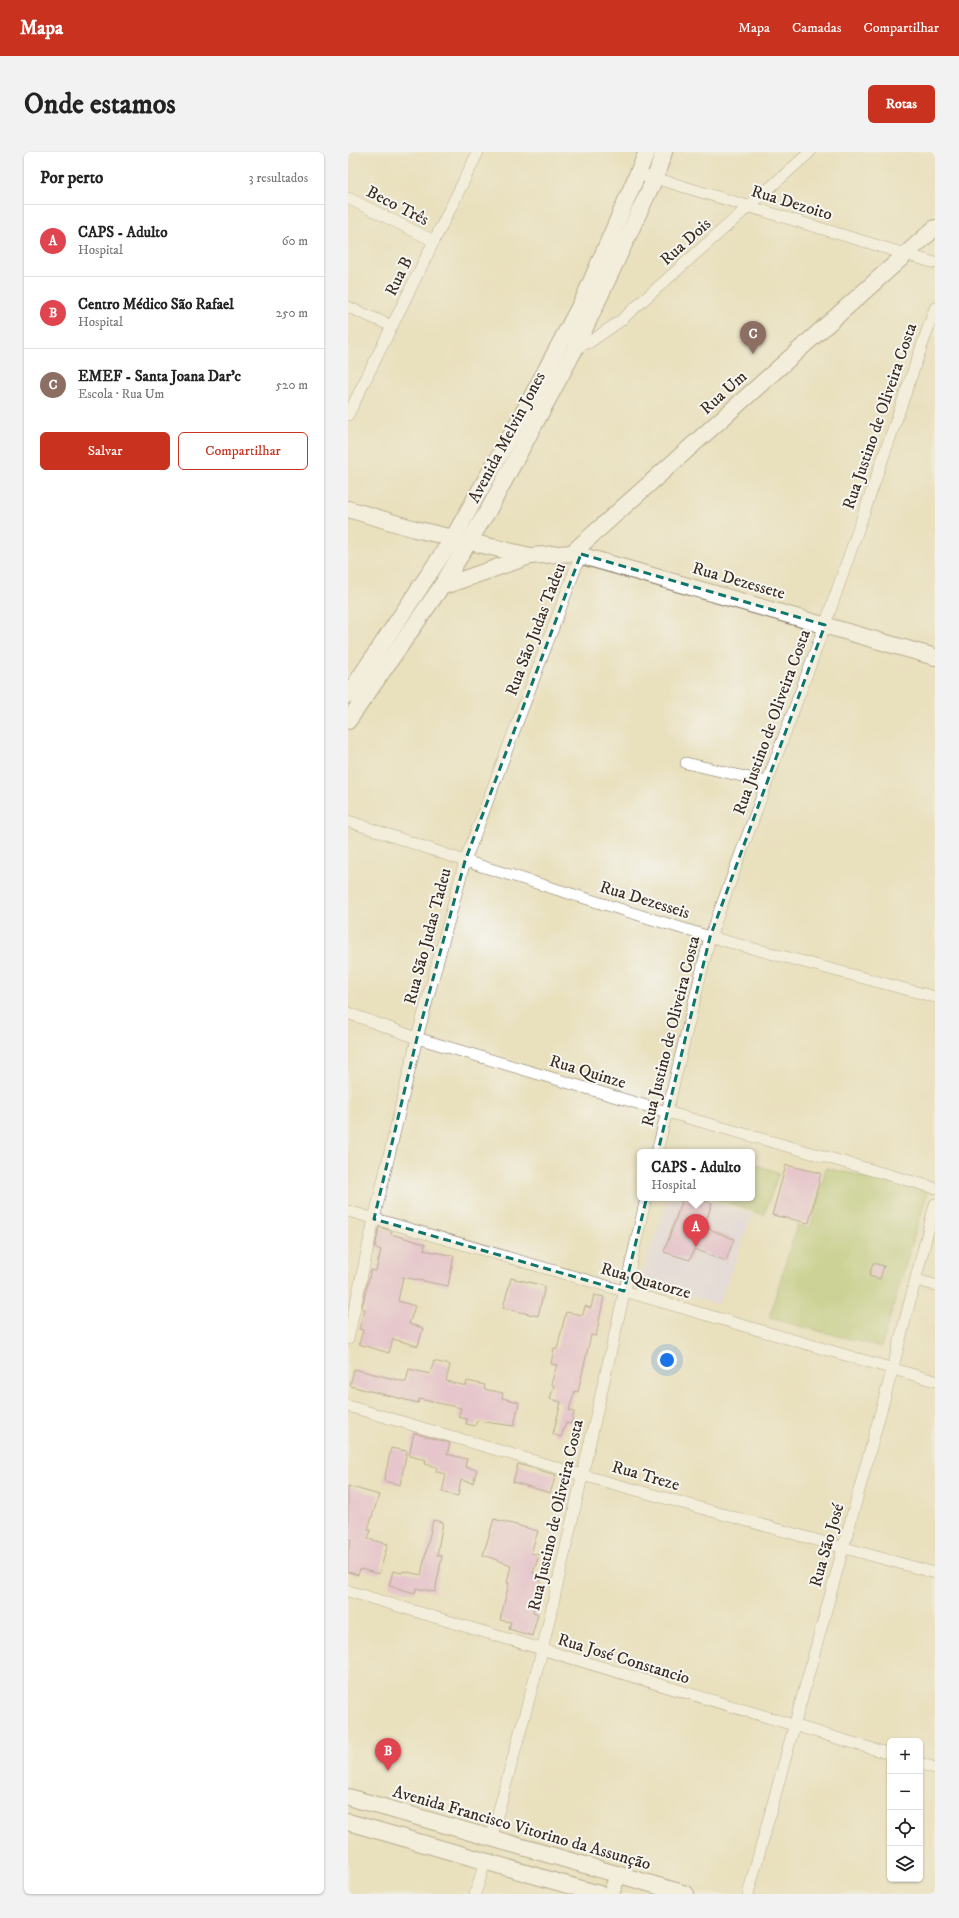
<!DOCTYPE html>
<html lang="pt">
<meta charset="utf-8">
<style>
:root{--surface:#fff;--page:#f2f2f2;--text:#222;--muted:#767676;--line:#e0e0e0;--accent:#c8321e}
body{margin:0;font-family:"IM FELL DW Pica",serif;background:var(--page);color:var(--text)}
.controls{position:absolute;right:12px;bottom:12px;display:grid;overflow:hidden;border-radius:6px;box-shadow:0 1px 3px #0004}
.controls button{width:36px;height:36px;display:grid;place-items:center;padding:0;border:0;border-bottom:1px solid var(--line);background:var(--surface);color:var(--text);font:20px sans-serif}
.you{position:absolute;left:319px;top:1208px;width:14px;height:14px;margin:-10px;border:3px solid #fff;border-radius:50%;background:#1a73e8;box-shadow:0 0 0 6px #1a73e833}
.badge{display:grid;place-items:center;width:26px;height:26px;border-radius:50%;background:var(--accent);color:#fff;font-size:13px;font-weight:700}
.pin{position:absolute;translate:-50% -33px;filter:drop-shadow(0 1px 2px #0008)}
.pin::after{content:'';position:absolute;top:21px;width:14px;height:12px;background:inherit;clip-path:polygon(0 0,100% 0,50% 100%)}
.popup{position:absolute;left:289px;top:997px;width:118px;height:52px;box-sizing:border-box;display:grid;place-content:center;border-radius:6px;background:var(--surface);filter:drop-shadow(0 1px 3px #0005);font-size:13px;white-space:nowrap;color:var(--muted)}
.popup b{font-size:15px;color:var(--text)}
.popup::after{content:'';position:absolute;left:50%;top:100%;margin-left:-8px;border:8px solid transparent;border-top-color:var(--surface)}
.list{margin:0;padding:0;list-style:none}
h2{display:flex;justify-content:space-between;align-items:center;height:52px;margin:0;padding:0 16px;font-size:17px}
h2 small{font-size:13px;font-weight:400;color:var(--muted)}
.list li{display:grid;grid-template-columns:26px 1fr auto;gap:12px;align-items:center;box-sizing:border-box;height:72px;padding:0 16px;border-top:1px solid var(--line)}
.list b{display:block;font-size:15px;white-space:nowrap}
.list p{margin:0;font-size:13px;white-space:nowrap;color:var(--muted)}
.list em{font-size:13px;font-style:normal;color:var(--muted)}
.actions{display:flex;gap:8px;padding:12px 16px}
.actions a{flex:1;padding:9px 0;border:1px solid var(--accent);border-radius:6px;text-align:center;font-size:14px;color:var(--accent)}
.actions .main{background:var(--accent);color:#fff}
.icon{flex:none;width:22px;height:22px;fill:none;stroke:currentColor;stroke-width:2;stroke-linecap:round;stroke-linejoin:round}
.map{position:relative;flex:none;width:587px;height:1742px;overflow:hidden;border-radius:6px}
header{display:flex;align-items:center;gap:24px;box-sizing:border-box;height:56px;padding:0 20px;background:var(--accent);color:#fff}
header strong{font-size:19px}
nav{display:flex;gap:22px;margin-inline-start:auto;font-size:14px}
.intro{display:flex;align-items:center;justify-content:space-between;box-sizing:border-box;height:96px;padding:0 24px}
h1{margin:0;font-size:28px}
.button{padding:10px 18px;border-radius:6px;background:var(--accent);color:#fff;font-size:14px;font-weight:700}
main{display:flex;gap:24px;padding:0 24px}
aside{flex:1;background:var(--surface);border-radius:6px;box-shadow:0 1px 3px #0004}
.map>svg:first-child{display:block}
</style>
<header>
<strong>Mapa</strong>
<nav><a>Mapa</a><a>Camadas</a><a>Compartilhar</a></nav>
</header>
<div class="intro"><h1>Onde estamos</h1><a class="button">Rotas</a></div>
<main>
<aside>
<h2>Por perto<small>3 resultados</small></h2>
<ul class="list">
<li><span class="badge" style="background:#e0444e">A</span><div><b>CAPS - Adulto</b><p>Hospital</p></div><em>60 m</em></li>
<li><span class="badge" style="background:#e0444e">B</span><div><b>Centro Médico São Rafael</b><p>Hospital</p></div><em>250 m</em></li>
<li><span class="badge" style="background:#8d6e63">C</span><div><b>EMEF - Santa Joana Dar’c</b><p>Escola · Rua Um</p></div><em>520 m</em></li>
</ul>
<div class="actions"><a class="main">Salvar</a><a>Compartilhar</a></div>
</aside>
<div class="map">
<svg width="587" height="1742" viewBox="0 0 587 1742">
<rect width="100%" height="100%" fill="#f6f6f2"/>
<filter id="ink" filterUnits="userSpaceOnUse"><feTurbulence type="fractalNoise" baseFrequency=".025" numOctaves="2"/><feDisplacementMap in="SourceGraphic" scale="8" xChannelSelector="R" yChannelSelector="G"/><feConvolveMatrix kernelMatrix="1 2 1 2 8 2 1 2 1" color-interpolation-filters="sRGB"/></filter>
<filter id="wash" filterUnits="userSpaceOnUse"><feTurbulence type="fractalNoise" baseFrequency=".012" numOctaves="4" result="noise"/><feDisplacementMap in="SourceGraphic" scale="16" xChannelSelector="R" yChannelSelector="G"/><feGaussianBlur stdDeviation="0.9" result="paint"/><feColorMatrix in="noise" values="0 0 0 0 0 0 0 0 0 0 0 0 0 0 0 0 0 1.4 0 .05"/><feComposite in="paint" operator="in"/></filter>
<g filter="url(#wash)">
<rect width="100%" height="100%" fill="#e9e0bd"/>
<path fill="#dfd5f5" d="M 320,1046 L 353,1046 L 405,1062 L 370,1153 L 292,1128 Z"/>
<g fill="#a9c166" stroke="#727642">
<path d="M 404,1011 L 431,1021 L 416,1063 L 368,1046 L 404,1046 Z"/>
<path d="M 478,1016 L 580,1038 L 533,1195 L 421,1166 L 449,1073 L 462,1076 Z"/>
</g>
<g id="blocks">
<g fill="#e2a7de">
<path d="M 438,1013 L 473,1021 L 461,1071 L 424,1063 Z"/>
<path d="M 335,1046 L 347,1046 L 364,1051 L 357,1072 L 362,1074 L 361,1077 L 386,1087 L 378,1109 L 346,1097 L 342,1108 L 316,1100 Z"/>
<path d="M 31,1075 L 44,1079 L 43,1082 L 77,1092 L 76,1098 L 106,1104 L 100,1134 L 55,1125 L 50,1149 L 67,1154 L 61,1172 L 75,1176 L 70,1194 L 45,1187 L 41,1201 L 11,1192 L 15,1178 L 11,1177 L 17,1157 L 14,1156 L 15,1151 L 23,1118 L 28,1119 L 33,1098 L 27,1096 Z"/>
<path d="M 525,1111 L 536,1114 L 532,1127 L 521,1124 Z"/>
<path d="M 163,1126 L 197,1134 L 190,1164 L 155,1156 Z"/>
<path d="M 246,1143 L 256,1145 L 248,1184 L 243,1183 L 230,1240 L 227,1239 L 221,1258 L 226,1260 L 223,1272 L 218,1271 L 213,1285 L 205,1282 L 213,1250 L 202,1247 L 206,1233 L 203,1232 L 209,1213 L 203,1212 L 206,1196 L 209,1197 L 218,1160 L 235,1163 L 237,1154 L 243,1156 Z"/>
<path d="M 86,1209 L 102,1213 L 98,1229 L 118,1234 L 119,1229 L 137,1233 L 136,1237 L 155,1241 L 154,1246 L 171,1250 L 166,1274 L 129,1269 L 127,1274 L 118,1272 L 119,1267 L 110,1265 L 113,1256 L 71,1247 L 70,1251 L 2,1234 L 6,1217 L 58,1230 L 61,1217 L 82,1222 Z"/>
<path d="M 66,1281 L 102,1291 L 99,1302 L 119,1307 L 117,1315 L 129,1318 L 125,1331 L 113,1328 L 110,1344 L 94,1340 L 98,1322 L 88,1320 L 89,1315 L 77,1312 L 78,1308 L 61,1304 Z"/>
<path d="M 43,1296 L 59,1299 L 52,1333 L 36,1329 Z"/>
<path d="M 170,1312 L 208,1323 L 202,1341 L 165,1330 Z"/>
<path d="M 0,1334 L 31,1343 L 20,1377 L 23,1378 L 20,1387 L 40,1392 L 31,1422 L 12,1417 L 10,1423 L 0,1420 L 0,1400 L 3,1388 L 0,1387 Z"/>
<path d="M 146,1367 L 190,1379 L 183,1401 L 191,1403 L 185,1421 L 194,1423 L 185,1460 L 190,1462 L 184,1484 L 161,1477 L 163,1470 L 152,1468 L 161,1431 L 159,1431 L 163,1413 L 135,1403 Z"/>
<path d="M 85,1368 L 95,1370 L 89,1403 L 94,1404 L 87,1440 L 68,1436 L 67,1441 L 41,1434 L 45,1419 L 54,1421 L 55,1419 L 73,1423 Z"/>
</g>
</g>
</g>
<g filter="url(#ink)">
<use href="#blocks" fill-opacity="0" stroke="#786a56" stroke-width="1"/>
<g fill="none" stroke-linecap="round" stroke-linejoin="round">
<defs>
<g id="street">
<path d="M 290,23 L 307,26 L 587,111"/>
<path d="M 0,46 L 86,89"/>
<path d="M 0,155 L 44,174"/>
<path d="M 228,195 L 242,190 L 272,169 L 462,0"/>
<path d="M 0,263 L 130,0"/>
<path d="M 338,611 L 419,630"/>
<path d="M 0,669 L 117,709 L 362,785 L 587,845"/>
<path d="M 0,861 L 69,886 L 319,960 L 587,1036"/>
<path d="M 309,1000 L 362,785 L 477,473 L 587,156"/>
<path d="M 0,1059 L 587,1229"/>
<path d="M 568,1128 L 587,1133"/>
<path d="M 0,1187 L 26,1067 L 69,886 L 117,709 L 233,402"/>
<path d="M 0,1254 L 234,1323 L 587,1421"/>
<path d="M 0,1439 L 542,1602"/>
<path d="M 572,1611 L 587,1616"/>
<path d="M 143,1687 L 194,1499 L 298,1046"/>
<path d="M 127,1742 L 137,1710"/>
<path d="M 400,1742 L 545,1215 L 587,1052"/>
</g>
<g id="secondary">
<path d="M 0,357 L 67,377 L 105,386"/>
<path d="M 122,390 L 182,404"/>
<path d="M 224,401 L 587,76"/>
<path d="M 93,435 L 182,404 L 224,401 L 587,505"/>
<path d="M 0,543 L 105,386 L 173,265 L 236,146 L 299,0"/>
<path d="M 0,569 L 93,435 L 141,357 L 228,195 L 307,26 L 316,0"/>
<path d="M 0,1645 L 338,1742"/>
<path d="M 0,1670 L 251,1742"/>
<path d="M 263,1742 L 270,1723"/>
</g>
</defs>
<use href="#street" stroke="#786a56" stroke-width="12"/>
<use href="#secondary" stroke="#786a56" stroke-width="18"/>
<use href="#street" stroke="#fff" stroke-width="11"/>
<use href="#secondary" stroke="#fff" stroke-width="16"/>
</g>
</g>
<path d="M0 0H587V1742H0ZM 233,402 L 477,473 L 362,785 L 276,1139 L 26,1067 L 69,886 L 117,709 Z" fill="#e9e0bd" fill-opacity=".55" fill-rule="evenodd"/>
<path fill="none" stroke="#0f766e" stroke-width="3" stroke-dasharray="8 5" stroke-linejoin="round" d="M 233,402 L 477,473 L 362,785 L 276,1139 L 26,1067 L 69,886 L 117,709 Z"/>
<g text-anchor="middle" stroke-width="4" stroke-linejoin="round" paint-order="stroke">
<g font-size="17" fill="#3b2a1e" stroke="#f6f6f2">
<text transform="translate(444 50) rotate(17)" y="6">Rua Dezoito</text>
<text transform="translate(50 53) rotate(27)" y="6">Beco Três</text>
<text transform="translate(337 89) rotate(-42)" y="6">Rua Dois</text>
<text transform="translate(50 124) rotate(-64)" y="6">Rua B</text>
<text transform="translate(375 240) rotate(-42)" y="6">Rua Um</text>
<text transform="translate(531 264) rotate(-71)" y="6">Rua Justino de Oliveira Costa</text>
<text transform="translate(158 285) rotate(-62)" y="6">Avenida Melvin Jones</text>
<text transform="translate(391 428) rotate(16)" y="6">Rua Dezessete</text>
<text transform="translate(187 477) rotate(-69)" y="6">Rua São Judas Tadeu</text>
<text transform="translate(423 570) rotate(-70)" y="6">Rua Justino de Oliveira Costa</text>
<text transform="translate(297 747) rotate(17)" y="6">Rua Dezesseis</text>
<text transform="translate(79 784) rotate(-75)" y="6">Rua São Judas Tadeu</text>
<text transform="translate(322 879) rotate(-76)" y="6">Rua Justino de Oliveira Costa</text>
<text transform="translate(240 919) rotate(17)" y="6">Rua Quinze</text>
<text transform="translate(298 1128) rotate(16)" y="6">Rua Quatorze</text>
<text transform="translate(298 1323) rotate(16)" y="6">Rua Treze</text>
<text transform="translate(207 1363) rotate(-77)" y="6">Rua Justino de Oliveira Costa</text>
<text transform="translate(478 1393) rotate(-74)" y="6">Rua São José</text>
<text transform="translate(276 1506) rotate(17)" y="6">Rua José Constancio</text>
<text transform="translate(174 1675) rotate(16)" y="6">Avenida Francisco Vitorino da Assunção</text>
</g>
</g>
</svg>
<div class="controls">
<button>+</button>
<button>−</button>
<button><svg class="icon" aria-label="locate" viewBox="0 0 24 24"><circle cx="12" cy="12" r="6"/><path d="M12 2v4M12 18v4M2 12h4M18 12h4"/></svg></button>
<button><svg class="icon" aria-label="layers" viewBox="0 0 24 24"><path d="M12 4l9 5-9 5-9-5zM3 14l9 5 9-5"/></svg></button>
</div>
<div class="you"></div>
<div class="pin badge" style="left:348px;top:1095px;background:#e0444e">A</div>
<div class="popup"><b>CAPS - Adulto</b>Hospital</div>
<div class="pin badge" style="left:40px;top:1619px;background:#e0444e">B</div>
<div class="pin badge" style="left:405px;top:202px;background:#8d6e63">C</div>
</div>
</main>
